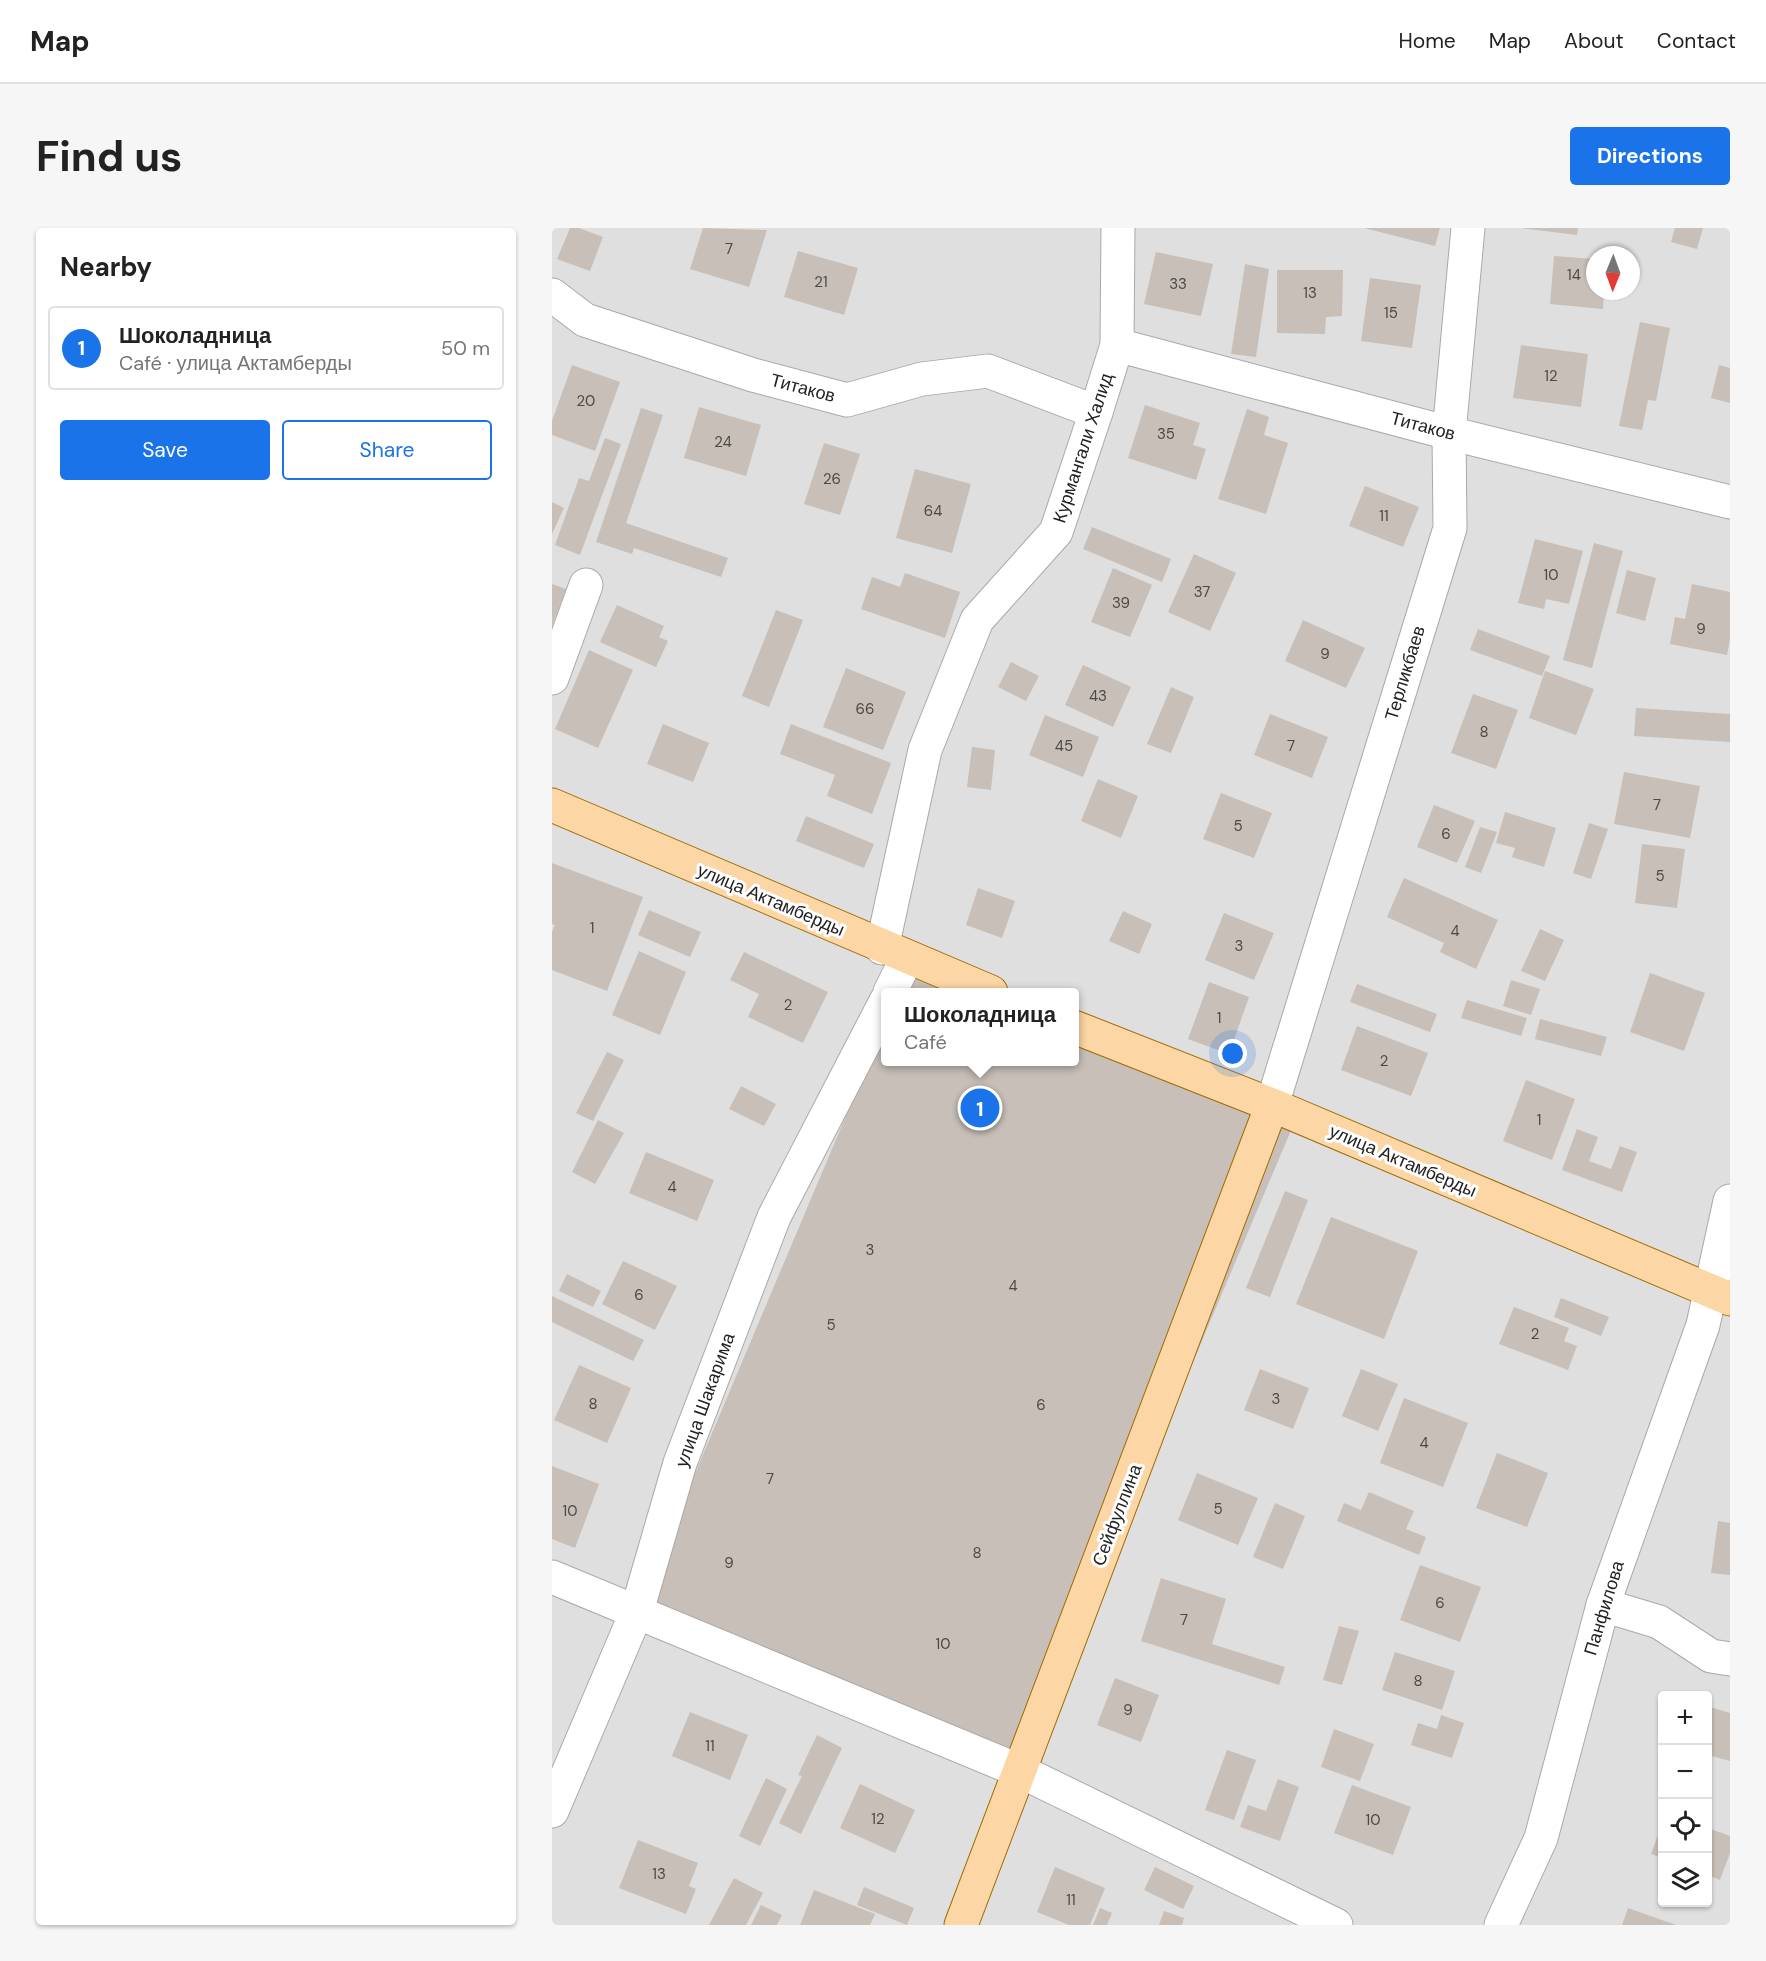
<!DOCTYPE html>
<meta charset="utf-8">
<style>
:root{--surface:#fff;--page:#f6f6f6;--text:#222;--muted:#767676;--line:#e0e0e0;--accent:#1a73e8}
body{margin:0;font-family:"DM Sans",sans-serif;background:var(--page);color:var(--text)}
.controls{position:absolute;right:18px;bottom:18px;display:grid;overflow:hidden;border-radius:6px;box-shadow:0 2px 4px #0004}
.controls button{width:54px;height:54px;display:grid;place-items:center;padding:0;border:0;border-bottom:2px solid var(--line);background:var(--surface);color:var(--text);font:30px sans-serif}
.compass{position:absolute;left:1034px;top:18px;width:54px;height:54px;border-radius:50%;background:var(--surface);box-shadow:0 2px 4px #0004;rotate:181deg}
.you{position:absolute;left:681px;top:826px;width:21px;height:21px;margin:-15px;border:4px solid #fff;border-radius:50%;background:#1a73e8;box-shadow:0 0 0 9px #1a73e833}
.badge{display:grid;place-items:center;width:39px;height:39px;border-radius:50%;background:var(--accent);color:#fff;font-size:20px;font-weight:700}
.pin{position:absolute;translate:-50% -50%;border:3px solid #fff;box-shadow:0 2px 6px #0006}
.popup{position:absolute;left:329px;top:760px;width:198px;height:78px;box-sizing:border-box;display:grid;place-content:center;border-radius:6px;background:var(--surface);filter:drop-shadow(0 2px 4px #0005);font-size:20px;white-space:nowrap;color:var(--muted)}
.popup b{font-size:22px;color:var(--text)}
.popup::after{content:'';position:absolute;left:50%;top:100%;margin-left:-12px;border:12px solid transparent;border-top-color:var(--surface)}
.list{margin:0;padding:0;list-style:none}
h2{display:flex;justify-content:space-between;align-items:center;height:78px;margin:0;padding:0 24px;font-size:26px}
h2 small{font-size:20px;font-weight:400;color:var(--muted)}
.list li{display:grid;grid-template-columns:39px 1fr auto;gap:18px;align-items:center;box-sizing:border-box;height:84px;margin:0 12px 12px;padding:0 12px;border:2px solid var(--line);border-radius:6px}
.list b{display:block;font-size:22px;white-space:nowrap}
.list p{margin:0;font-size:20px;white-space:nowrap;color:var(--muted)}
.list em{font-size:20px;font-style:normal;color:var(--muted)}
.actions{display:flex;gap:12px;padding:18px 24px}
.actions a{flex:1;padding:14px 0;border:2px solid var(--accent);border-radius:6px;text-align:center;font-size:21px;color:var(--accent)}
.actions .main{background:var(--accent);color:#fff}
.icon{flex:none;width:33px;height:33px;fill:none;stroke:currentColor;stroke-width:2;stroke-linecap:round;stroke-linejoin:round}
.map{position:relative;flex:none;width:1178px;height:1697px;overflow:hidden;border-radius:6px}
header{display:flex;align-items:center;gap:36px;box-sizing:border-box;height:84px;padding:0 30px;background:var(--surface);border-bottom:2px solid var(--line)}
header strong{font-size:28px}
nav{display:flex;gap:33px;margin-inline-start:auto;font-size:21px}
.intro{display:flex;align-items:center;justify-content:space-between;box-sizing:border-box;height:144px;padding:0 36px}
h1{margin:0;font-size:42px}
.button{padding:15px 27px;border-radius:6px;background:var(--accent);color:#fff;font-size:21px;font-weight:700}
main{display:flex;gap:36px;padding:0 36px}
aside{flex:1;background:var(--surface);border-radius:6px;box-shadow:0 2px 4px #0004}
.map>svg:first-child{display:block}
</style>
<header>
<strong>Map</strong>
<nav><a>Home</a><a>Map</a><a>About</a><a>Contact</a></nav>
</header>
<div class="intro"><h1>Find us</h1><a class="button">Directions</a></div>
<main>
<aside>
<h2>Nearby<small></small></h2>
<ul class="list">
<li><span class="badge">1</span><div><b>Шоколадница</b><p>Café · улица Актамберды</p></div><em>50 m</em></li>
</ul>
<div class="actions"><a class="main">Save</a><a>Share</a></div>
</aside>
<div class="map">
<svg width="1178" height="1697" viewBox="0 0 1178 1697">
<rect width="100%" height="100%" fill="#f2efe9"/>
<path fill="#e0dfdf" fill-rule="evenodd" d="M 0,0 L 1178,0 L 1178,1697 L 0,1697 ZM 1043,27 L 1079,27 L 1079,63 L 1043,63 ZM 334,764 L 522,764 L 522,834 L 334,834 ZM 1110,1468 L 1156,1468 L 1156,1674 L 1110,1674 Z"/>
<g fill="#c7bfb8">
<path d="M 18,0 L 27,0 L 51,9 L 38,43 L 5,31 Z"/>
<path d="M 151,0 L 215,2 L 197,59 L 138,41 Z"/>
<path d="M 812,0 L 888,0 L 883,18 Z"/>
<path d="M 969,0 L 1026,0 L 1025,7 Z"/>
<path d="M 1123,0 L 1151,0 L 1145,21 L 1119,14 Z"/>
<path d="M 246,23 L 306,40 L 292,87 L 232,69 Z"/>
<path d="M 604,24 L 661,36 L 649,88 L 592,76 Z"/>
<path d="M 1002,28 L 1043,31 L 1043,63 L 1052,63 L 1051,81 L 998,76 Z"/>
<path d="M 693,36 L 717,41 L 704,129 L 679,126 Z"/>
<path d="M 725,42 L 791,42 L 790,88 L 774,89 L 773,106 L 725,105 Z"/>
<path d="M 818,50 L 869,57 L 860,120 L 809,113 Z"/>
<path d="M 1088,94 L 1118,100 L 1104,173 L 1096,172 L 1090,202 L 1067,198 Z"/>
<path d="M 969,117 L 1036,126 L 1029,179 L 961,170 Z"/>
<path d="M 20,137 L 68,154 L 43,223 L 0,207 L 0,193 Z"/>
<path d="M 1167,137 L 1178,140 L 1178,175 L 1159,170 Z"/>
<path d="M 593,177 L 648,195 L 641,217 L 654,221 L 644,252 L 576,230 Z"/>
<path d="M 147,179 L 209,197 L 194,248 L 132,230 Z"/>
<path d="M 89,180 L 111,187 L 74,295 L 176,330 L 169,349 L 82,320 L 80,326 L 44,314 Z"/>
<path d="M 695,181 L 717,189 L 712,207 L 736,215 L 714,286 L 666,271 Z"/>
<path d="M 53,210 L 69,216 L 28,327 L 3,317 L 27,250 L 37,253 Z"/>
<path d="M 272,215 L 308,226 L 288,287 L 252,276 Z"/>
<path d="M 363,241 L 419,256 L 400,325 L 344,310 Z"/>
<path d="M 813,258 L 867,279 L 851,319 L 797,298 Z"/>
<path d="M 0,274 L 12,280 L 0,306 Z"/>
<path d="M 540,299 L 619,331 L 610,354 L 531,321 Z"/>
<path d="M 983,311 L 1031,323 L 1017,376 L 994,371 L 992,381 L 966,375 Z"/>
<path d="M 1042,315 L 1071,323 L 1040,440 L 1011,432 Z"/>
<path d="M 642,326 L 684,345 L 658,403 L 616,384 Z"/>
<path d="M 561,340 L 600,357 L 578,409 L 539,394 Z"/>
<path d="M 1075,342 L 1104,350 L 1093,393 L 1064,385 Z"/>
<path d="M 353,345 L 408,364 L 393,410 L 309,381 L 320,349 L 348,359 Z"/>
<path d="M 0,356 L 14,361 L 0,398 Z"/>
<path d="M 1140,356 L 1178,364 L 1178,411 L 1175,427 L 1118,416 L 1123,389 L 1133,391 Z"/>
<path d="M 65,377 L 112,398 L 107,409 L 116,413 L 104,439 L 48,414 Z"/>
<path d="M 224,382 L 251,392 L 217,479 L 190,468 Z"/>
<path d="M 751,392 L 813,420 L 794,460 L 733,433 Z"/>
<path d="M 926,401 L 998,428 L 990,448 L 918,422 Z"/>
<path d="M 37,422 L 81,442 L 46,520 L 3,501 Z"/>
<path d="M 459,434 L 487,448 L 474,473 L 446,459 Z"/>
<path d="M 531,437 L 579,459 L 561,499 L 513,477 Z"/>
<path d="M 294,440 L 354,464 L 331,522 L 271,499 Z"/>
<path d="M 993,443 L 1042,461 L 1024,507 L 977,490 Z"/>
<path d="M 619,459 L 642,469 L 619,525 L 595,516 Z"/>
<path d="M 921,466 L 966,482 L 944,541 L 899,525 Z"/>
<path d="M 1084,480 L 1178,486 L 1178,514 L 1082,508 Z"/>
<path d="M 718,486 L 776,509 L 760,550 L 702,527 Z"/>
<path d="M 493,487 L 547,509 L 531,549 L 477,527 Z"/>
<path d="M 111,496 L 157,515 L 141,554 L 95,536 Z"/>
<path d="M 239,496 L 339,535 L 320,586 L 275,568 L 283,547 L 228,526 Z"/>
<path d="M 420,519 L 443,522 L 439,562 L 415,559 Z"/>
<path d="M 1072,544 L 1148,558 L 1138,610 L 1062,596 Z"/>
<path d="M 546,551 L 586,568 L 569,610 L 529,593 Z"/>
<path d="M 669,565 L 720,585 L 702,630 L 651,611 Z"/>
<path d="M 882,577 L 923,593 L 905,635 L 865,619 Z"/>
<path d="M 953,584 L 1004,600 L 992,639 L 960,629 L 963,620 L 944,615 Z"/>
<path d="M 254,588 L 322,616 L 312,640 L 244,613 Z"/>
<path d="M 1037,595 L 1056,601 L 1039,651 L 1021,645 Z"/>
<path d="M 928,599 L 945,604 L 929,645 L 913,639 Z"/>
<path d="M 1090,616 L 1133,621 L 1125,680 L 1083,675 Z"/>
<path d="M 0,635 L 91,669 L 55,763 L 0,742 L 0,704 L 3,697 L 0,696 Z"/>
<path d="M 852,650 L 946,692 L 924,741 L 888,724 L 892,715 L 835,689 Z"/>
<path d="M 426,660 L 463,673 L 450,710 L 414,697 Z"/>
<path d="M 97,682 L 149,704 L 138,729 L 86,707 Z"/>
<path d="M 571,683 L 600,696 L 587,726 L 557,713 Z"/>
<path d="M 672,685 L 722,705 L 702,752 L 653,732 Z"/>
<path d="M 988,701 L 1012,712 L 993,753 L 969,743 Z"/>
<path d="M 87,723 L 134,744 L 108,807 L 60,787 Z"/>
<path d="M 192,724 L 276,764 L 251,815 L 196,789 L 207,766 L 178,752 Z"/>
<path d="M 359,732 L 437,764 L 346,764 Z"/>
<path d="M 1098,745 L 1153,765 L 1132,823 L 1078,804 Z"/>
<path d="M 959,752 L 988,761 L 979,787 L 951,778 Z"/>
<path d="M 657,754 L 697,769 L 677,826 L 636,811 Z"/>
<path d="M 805,756 L 885,786 L 878,804 L 798,774 Z"/>
<path d="M 915,772 L 975,790 L 969,808 L 909,790 Z"/>
<path d="M 988,791 L 1055,809 L 1049,828 L 983,811 Z"/>
<path d="M 334,793 L 334,834 L 522,834 L 522,800 L 743,893 L 468,1543 L 85,1383 Z"/>
<path d="M 805,798 L 876,825 L 859,868 L 789,842 Z"/>
<path d="M 55,824 L 72,832 L 41,893 L 24,885 Z"/>
<path d="M 974,852 L 1023,871 L 1000,932 L 951,913 Z"/>
<path d="M 189,858 L 224,876 L 212,898 L 177,881 Z"/>
<path d="M 46,892 L 72,905 L 43,956 L 20,944 Z"/>
<path d="M 1025,901 L 1046,909 L 1037,933 L 1059,941 L 1068,918 L 1085,924 L 1070,964 L 1010,942 Z"/>
<path d="M 94,924 L 162,952 L 145,993 L 77,965 Z"/>
<path d="M 733,963 L 756,972 L 718,1069 L 694,1060 Z"/>
<path d="M 779,989 L 866,1023 L 832,1111 L 744,1076 Z"/>
<path d="M 71,1033 L 125,1058 L 103,1102 L 50,1076 Z"/>
<path d="M 15,1046 L 49,1063 L 41,1079 L 7,1063 Z"/>
<path d="M 0,1068 L 92,1112 L 81,1133 L 0,1094 Z"/>
<path d="M 1009,1070 L 1057,1089 L 1049,1108 L 1002,1089 Z"/>
<path d="M 962,1079 L 1017,1100 L 1012,1113 L 1025,1118 L 1016,1142 L 947,1116 Z"/>
<path d="M 27,1137 L 79,1160 L 55,1215 L 2,1192 Z"/>
<path d="M 708,1141 L 757,1160 L 741,1201 L 692,1182 Z"/>
<path d="M 809,1141 L 846,1156 L 826,1203 L 790,1188 Z"/>
<path d="M 852,1170 L 916,1195 L 891,1259 L 828,1235 Z"/>
<path d="M 945,1225 L 996,1245 L 975,1299 L 924,1280 Z"/>
<path d="M 0,1238 L 47,1256 L 23,1320 L 0,1311 Z"/>
<path d="M 645,1245 L 706,1270 L 686,1317 L 626,1292 Z"/>
<path d="M 817,1264 L 862,1283 L 854,1301 L 874,1309 L 867,1327 L 785,1293 L 792,1275 L 809,1282 Z"/>
<path d="M 723,1275 L 753,1288 L 731,1341 L 701,1329 Z"/>
<path d="M 1166,1293 L 1178,1295 L 1178,1347 L 1159,1345 Z"/>
<path d="M 868,1337 L 929,1359 L 908,1414 L 848,1392 Z"/>
<path d="M 609,1350 L 674,1371 L 660,1416 L 733,1439 L 727,1457 L 589,1413 Z"/>
<path d="M 787,1398 L 807,1403 L 790,1457 L 771,1452 Z"/>
<path d="M 843,1424 L 903,1443 L 890,1482 L 830,1462 Z"/>
<path d="M 563,1450 L 607,1467 L 589,1514 L 545,1497 Z"/>
<path d="M 1158,1479 L 1178,1485 L 1178,1533 L 1156,1527 Z"/>
<path d="M 138,1484 L 196,1507 L 178,1552 L 120,1528 Z"/>
<path d="M 889,1487 L 912,1495 L 900,1530 L 859,1517 L 866,1495 L 885,1501 Z"/>
<path d="M 782,1501 L 822,1516 L 808,1553 L 769,1539 Z"/>
<path d="M 265,1507 L 290,1520 L 249,1606 L 227,1595 L 250,1548 L 246,1547 Z"/>
<path d="M 675,1522 L 704,1532 L 682,1592 L 653,1582 Z"/>
<path d="M 214,1550 L 235,1561 L 208,1618 L 187,1608 Z"/>
<path d="M 726,1551 L 747,1559 L 728,1613 L 688,1599 L 696,1577 L 714,1583 Z"/>
<path d="M 308,1556 L 363,1582 L 343,1625 L 288,1600 Z"/>
<path d="M 800,1557 L 859,1579 L 841,1627 L 782,1605 Z"/>
<path d="M 1110,1596 L 1110,1630 L 1099,1626 Z"/>
<path d="M 1156,1600 L 1178,1608 L 1178,1625 L 1168,1652 L 1156,1647 Z"/>
<path d="M 86,1612 L 146,1635 L 137,1658 L 144,1661 L 134,1686 L 67,1660 Z"/>
<path d="M 503,1639 L 553,1660 L 538,1697 L 517,1697 L 485,1684 Z"/>
<path d="M 603,1639 L 642,1658 L 631,1681 L 592,1662 Z"/>
<path d="M 182,1650 L 211,1665 L 194,1697 L 157,1697 Z"/>
<path d="M 312,1659 L 362,1680 L 355,1697 L 305,1677 Z"/>
<path d="M 262,1662 L 323,1686 L 318,1697 L 248,1697 Z"/>
<path d="M 209,1677 L 230,1687 L 225,1697 L 199,1697 Z"/>
<path d="M 548,1680 L 560,1685 L 555,1697 L 541,1697 Z"/>
<path d="M 1076,1680 L 1124,1697 L 1070,1697 Z"/>
<path d="M 612,1683 L 632,1690 L 630,1697 L 607,1697 Z"/>
</g>
<g fill="none" stroke-linecap="round" stroke-linejoin="round">
<defs>
<g id="minor">
<path d="M 0,67 L 33,92 L 201,147 L 295,172 L 370,151 L 436,143 L 544,184"/>
<path d="M 565,117 L 897,205 L 1178,274"/>
<path d="M 0,450 L 34,357"/>
<path d="M 330,720 L 373,522 L 425,392 L 504,304 L 544,184 L 565,117 L 566,0"/>
<path d="M 338,764 L 355,730"/>
<path d="M 720,877 L 898,300 L 897,205 L 916,0"/>
<path d="M 0,1349 L 468,1543 L 784,1697"/>
<path d="M 1051,1377 L 1107,1394 L 1159,1428 L 1178,1431"/>
<path d="M 0,1583 L 85,1383 L 128,1235 L 222,989 L 334,773"/>
<path d="M 949,1697 L 989,1610 L 1051,1377 L 1151,1097 L 1178,973"/>
</g>
<g id="major">
<path d="M 0,577 L 439,764"/>
<path d="M 522,799 L 720,877 L 1178,1071"/>
<path d="M 409,1697 L 720,877"/>
</g>
</defs>
<use href="#minor" stroke="#a9a9a9" stroke-width="35"/>
<use href="#major" stroke="#a06b00" stroke-width="35"/>
<use href="#minor" stroke="#fff" stroke-width="33"/>
<use href="#major" stroke="#fcd6a4" stroke-width="33"/>
</g>
<g text-anchor="middle" stroke-width="6" stroke-linejoin="round" paint-order="stroke">
<g font-size="15" fill="#4b4948">
<text x="177" y="26">7</text>
<text x="1022" y="52">14</text>
<text x="269" y="59">21</text>
<text x="626" y="61">33</text>
<text x="758" y="70">13</text>
<text x="839" y="90">15</text>
<text x="999" y="153">12</text>
<text x="34" y="178">20</text>
<text x="614" y="211">35</text>
<text x="171" y="219">24</text>
<text x="280" y="256">26</text>
<text x="381" y="288">64</text>
<text x="832" y="293">11</text>
<text x="999" y="352">10</text>
<text x="650" y="369">37</text>
<text x="569" y="380">39</text>
<text x="1149" y="406">9</text>
<text x="773" y="431">9</text>
<text x="546" y="473">43</text>
<text x="313" y="486">66</text>
<text x="932" y="509">8</text>
<text x="512" y="523">45</text>
<text x="739" y="523">7</text>
<text x="1105" y="582">7</text>
<text x="686" y="603">5</text>
<text x="894" y="611">6</text>
<text x="1108" y="653">5</text>
<text x="40" y="705">1</text>
<text x="903" y="708">4</text>
<text x="687" y="723">3</text>
<text x="236" y="782">2</text>
<text x="667" y="795">1</text>
<text x="832" y="838">2</text>
<text x="987" y="897">1</text>
<text x="120" y="964">4</text>
<text x="318" y="1027">3</text>
<text x="461" y="1063">4</text>
<text x="87" y="1072">6</text>
<text x="279" y="1102">5</text>
<text x="983" y="1111">2</text>
<text x="724" y="1176">3</text>
<text x="41" y="1181">8</text>
<text x="489" y="1182">6</text>
<text x="872" y="1220">4</text>
<text x="218" y="1256">7</text>
<text x="666" y="1286">5</text>
<text x="18" y="1288">10</text>
<text x="425" y="1330">8</text>
<text x="177" y="1340">9</text>
<text x="888" y="1380">6</text>
<text x="632" y="1397">7</text>
<text x="391" y="1421">10</text>
<text x="866" y="1458">8</text>
<text x="576" y="1487">9</text>
<text x="158" y="1523">11</text>
<text x="326" y="1596">12</text>
<text x="821" y="1597">10</text>
<text x="107" y="1651">13</text>
<text x="519" y="1677">11</text>
</g>
<g font-size="18" fill="#222" stroke="#fff">
<text transform="translate(251 160) rotate(15)" y="6">Титаков</text>
<text transform="translate(871 198) rotate(15)" y="6">Титаков</text>
<text transform="translate(531 220) rotate(-72)" y="6">Курмангали Халид</text>
<text transform="translate(853 445) rotate(-73)" y="6">Терликбаев</text>
<text transform="translate(219 672) rotate(23)" y="6">улица Актамберды</text>
<text transform="translate(851 933) rotate(23)" y="6">улица Актамберды</text>
<text transform="translate(153 1172) rotate(-70)" y="6">улица Шакарима</text>
<text transform="translate(565 1287) rotate(-69)" y="6">Сейфуллина</text>
<text transform="translate(1052 1380) rotate(-73)" y="6">Панфилова</text>
</g>
</g>
</svg>
<div class="controls">
<button>+</button>
<button>−</button>
<button><svg class="icon" aria-label="locate" viewBox="0 0 24 24"><circle cx="12" cy="12" r="6"/><path d="M12 2v4M12 18v4M2 12h4M18 12h4"/></svg></button>
<button><svg class="icon" aria-label="layers" viewBox="0 0 24 24"><path d="M12 4l9 5-9 5-9-5zM3 14l9 5 9-5"/></svg></button>
</div>
<svg class="compass" viewBox="-18 -18 36 36"><path d="M0-13l5 13h-10z" fill="#e53935"/><path d="M0 13l5-13h-10z" fill="#767676"/></svg>
<div class="you"></div>
<div class="pin badge" style="left:428px;top:880px">1</div>
<div class="popup"><b>Шоколадница</b>Café</div>
</div>
</main>
